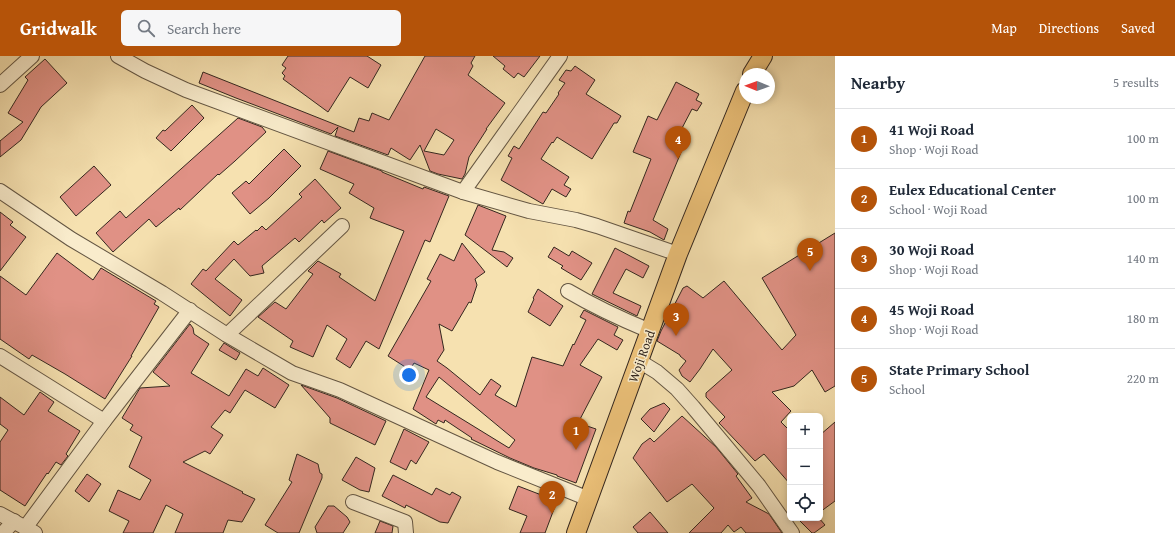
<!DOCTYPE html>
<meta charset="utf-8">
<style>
:root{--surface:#fff;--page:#f6f6f7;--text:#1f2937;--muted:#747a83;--line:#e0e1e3;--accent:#b45309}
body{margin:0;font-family:"Gentium Book Plus",serif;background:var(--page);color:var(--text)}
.controls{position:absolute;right:12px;bottom:12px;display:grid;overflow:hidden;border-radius:6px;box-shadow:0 2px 6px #0003}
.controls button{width:36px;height:36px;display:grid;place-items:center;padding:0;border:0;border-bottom:1px solid var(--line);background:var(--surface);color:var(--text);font:20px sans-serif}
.compass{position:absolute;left:739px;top:12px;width:36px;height:36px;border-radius:50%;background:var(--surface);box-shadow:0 2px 6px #0003;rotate:271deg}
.you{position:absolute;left:409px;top:319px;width:14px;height:14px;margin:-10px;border:3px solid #fff;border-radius:50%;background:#1a73e8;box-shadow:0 0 0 6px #1a73e833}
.badge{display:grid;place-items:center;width:26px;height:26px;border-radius:50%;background:var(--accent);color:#fff;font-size:13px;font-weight:700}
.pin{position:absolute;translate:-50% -33px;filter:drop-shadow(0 1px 2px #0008)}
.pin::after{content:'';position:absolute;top:21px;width:14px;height:12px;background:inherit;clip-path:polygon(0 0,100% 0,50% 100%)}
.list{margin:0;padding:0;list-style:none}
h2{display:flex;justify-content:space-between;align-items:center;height:52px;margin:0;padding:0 16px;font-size:17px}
h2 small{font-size:13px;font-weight:400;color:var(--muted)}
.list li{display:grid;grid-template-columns:26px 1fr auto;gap:12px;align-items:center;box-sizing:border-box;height:60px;padding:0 16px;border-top:1px solid var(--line)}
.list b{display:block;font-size:15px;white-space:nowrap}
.list p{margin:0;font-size:13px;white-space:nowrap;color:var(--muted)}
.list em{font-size:13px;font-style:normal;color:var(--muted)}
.icon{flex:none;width:22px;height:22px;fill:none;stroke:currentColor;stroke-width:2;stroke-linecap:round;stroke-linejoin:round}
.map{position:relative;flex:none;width:835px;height:477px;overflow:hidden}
header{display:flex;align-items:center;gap:24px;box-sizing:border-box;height:56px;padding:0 20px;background:var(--accent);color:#fff}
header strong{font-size:19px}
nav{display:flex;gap:22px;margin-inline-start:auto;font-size:14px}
.search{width:280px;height:36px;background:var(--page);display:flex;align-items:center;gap:10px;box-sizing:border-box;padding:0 14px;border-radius:6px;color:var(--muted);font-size:15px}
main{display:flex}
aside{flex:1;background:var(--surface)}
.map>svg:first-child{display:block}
</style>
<header>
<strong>Gridwalk</strong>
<div class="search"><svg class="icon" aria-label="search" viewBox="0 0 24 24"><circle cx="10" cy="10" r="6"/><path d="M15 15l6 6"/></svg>Search here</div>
<nav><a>Map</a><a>Directions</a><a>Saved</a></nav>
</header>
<main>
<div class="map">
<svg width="835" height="477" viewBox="0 0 835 477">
<rect width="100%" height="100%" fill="#f6e1b0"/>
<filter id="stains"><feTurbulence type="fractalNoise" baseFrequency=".005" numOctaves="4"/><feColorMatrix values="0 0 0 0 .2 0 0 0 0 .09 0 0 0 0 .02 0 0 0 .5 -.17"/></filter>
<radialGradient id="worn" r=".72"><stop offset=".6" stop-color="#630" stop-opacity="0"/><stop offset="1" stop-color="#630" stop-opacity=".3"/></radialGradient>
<g fill="#e09185" stroke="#34271f" fill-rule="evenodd">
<path d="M 288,0 L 367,0 L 381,9 L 368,32 L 350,21 L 328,56 L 283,23 L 285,20 L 282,17 L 286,12 L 282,9 Z"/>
<path d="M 425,0 L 475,0 L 471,7 L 473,10 L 468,19 L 505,47 L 486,73 L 487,73 L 469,101 L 465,118 L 462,123 L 438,118 L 430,115 L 420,89 L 410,104 L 391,92 L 388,99 L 335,80 L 338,71 L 331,78 L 236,42 L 199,27 L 203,16 L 354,76 L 359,62 L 369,65 L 372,57 L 389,64 ZM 436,73 L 454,84 L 444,99 L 424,95 Z"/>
<path d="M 493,0 L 540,0 L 524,21 L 518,17 L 514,22 L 503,13 L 505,10 Z"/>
<path d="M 45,3 L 67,27 L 41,51 L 21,84 L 0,101 L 0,85 L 23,66 L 8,57 L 28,24 L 25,21 Z"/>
<path d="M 575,10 L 595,24 L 586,38 L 621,60 L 617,67 L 614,67 L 592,103 L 557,81 L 553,87 L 552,86 L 541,103 L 569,121 L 564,129 L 571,133 L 566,141 L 552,133 L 543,148 L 501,124 L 512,102 L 508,100 L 514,90 L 519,93 L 543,56 L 546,57 L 559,38 L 558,37 L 565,27 L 559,24 L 566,14 L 571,15 Z"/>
<path d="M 676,26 L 699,38 L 696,44 L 702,47 L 697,55 L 692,53 L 681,74 L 689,77 L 653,164 L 668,173 L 664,184 L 650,176 L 624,167 L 628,155 L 630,156 L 651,103 L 633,96 L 648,60 L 657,64 Z"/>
<path d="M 192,49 L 204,62 L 171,95 L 156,82 L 163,74 L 165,75 Z"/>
<path d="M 238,62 L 262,71 L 266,76 L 235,105 L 219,119 L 218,118 L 180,154 L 179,152 L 156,171 L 149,163 L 113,196 L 96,177 L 120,155 L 126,162 L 134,155 Z"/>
<path d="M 284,93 L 301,110 L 269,142 L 250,158 L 232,137 L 246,125 L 249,128 Z"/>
<path d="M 328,95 L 382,115 L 382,116 L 423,133 L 424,131 L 449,140 L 430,186 L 425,184 L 379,293 L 366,285 L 350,312 L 336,303 L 347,283 L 327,269 L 313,301 L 290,291 L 293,285 L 258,261 L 275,246 L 286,253 L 313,218 L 308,215 L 318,205 L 341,218 L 339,221 L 375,245 L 404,175 L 370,162 L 374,152 L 349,137 L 354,128 L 320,113 Z"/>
<path d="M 94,110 L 111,129 L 76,160 L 60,141 Z"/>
<path d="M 315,123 L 341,152 L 324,167 L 322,164 L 299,186 L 295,182 L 262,210 L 264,217 L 250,220 L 234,203 L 215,223 L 242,244 L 230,260 L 191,228 L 203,213 L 206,215 L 234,185 L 238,189 L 256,174 L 257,175 L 262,170 L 266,174 L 302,141 L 299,138 Z"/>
<path d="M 478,149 L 506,160 L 492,194 L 504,196 L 513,202 L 507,211 L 465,179 Z"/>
<path d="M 0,156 L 13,166 L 10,169 L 26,181 L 0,215 Z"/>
<path d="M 835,177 L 835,330 L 825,336 L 812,314 L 794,330 L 772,336 L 791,355 L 781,366 L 790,375 L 790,428 L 764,398 L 755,405 L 719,367 L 725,361 L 706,341 L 706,337 L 732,314 L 713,293 L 700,313 L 690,326 L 682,320 L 679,314 L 686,305 L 680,300 L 680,299 L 657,285 L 661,275 L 683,232 L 687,230 L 703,242 L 724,225 L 782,294 L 796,279 L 762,222 Z"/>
<path d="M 462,187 L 485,216 L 475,223 L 477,229 L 471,247 L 469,246 L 452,275 L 439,268 L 444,294 L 437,305 L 447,312 L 480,339 L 491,323 L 501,330 L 495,339 L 516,351 L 532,301 L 563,310 L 573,288 L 574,289 L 586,264 L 580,261 L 584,254 L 618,271 L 614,279 L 623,284 L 617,294 L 598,283 L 580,309 L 602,321 L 578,367 L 596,373 L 576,427 L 557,420 L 557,419 L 534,412 L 510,402 L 471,383 L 472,382 L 445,364 L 444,367 L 438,364 L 436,368 L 413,353 L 429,314 L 414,307 L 410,314 L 388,300 L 431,225 L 427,223 L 440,198 L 454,205 ZM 439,321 L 515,384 L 509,392 L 426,341 Z"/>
<path d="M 554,191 L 569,200 L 572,195 L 592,207 L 581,224 L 561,212 L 563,210 L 548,201 Z"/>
<path d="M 615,192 L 649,210 L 643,222 L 626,213 L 613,237 L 641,250 L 637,260 L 592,238 Z"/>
<path d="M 57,197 L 93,224 L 101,212 L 156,245 L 154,248 L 159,251 L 131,300 L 132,300 L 105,343 L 65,318 L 32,299 L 29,303 L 0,283 L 0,220 L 26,239 Z"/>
<path d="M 538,233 L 563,250 L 550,270 L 528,256 L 534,243 L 533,242 Z"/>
<path d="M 190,268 L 193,272 L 194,278 L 209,288 L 191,317 L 229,340 L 246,313 L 258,320 L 263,312 L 289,329 L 275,352 L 245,334 L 230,357 L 225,354 L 211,371 L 223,379 L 210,398 L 205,395 L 183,406 L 243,436 L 242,437 L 255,443 L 242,466 L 228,464 L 223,477 L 175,477 L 183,458 L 166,449 L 153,477 L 123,477 L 129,465 L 109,455 L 118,434 L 140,444 L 151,424 L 129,411 L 142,381 L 130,374 L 133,369 L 122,362 L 140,332 L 170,330 L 153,316 Z"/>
<path d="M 224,287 L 240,297 L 236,304 L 219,294 Z"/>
<path d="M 301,329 L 337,342 L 386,365 L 375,389 L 330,367 L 330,362 Z"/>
<path d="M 40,336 L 54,346 L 48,355 L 80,375 L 66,398 L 68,400 L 61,409 L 56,406 L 48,418 L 47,417 L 25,450 L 0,434 L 0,386 L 8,374 L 0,368 L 0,341 L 24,359 Z"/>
<path d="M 664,347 L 670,353 L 654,376 L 641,363 L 650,353 Z"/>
<path d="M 682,360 L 716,391 L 738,418 L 736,420 L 752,442 L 746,446 L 769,458 L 782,477 L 746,477 L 741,471 L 734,476 L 728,469 L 721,477 L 689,477 L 714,452 L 692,428 L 667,446 L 633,402 L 642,388 L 650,382 L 654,386 Z"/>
<path d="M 835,366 L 835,445 L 820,456 L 820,379 Z"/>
<path d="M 404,373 L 429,386 L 416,408 L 411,404 L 406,414 L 390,406 Z"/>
<path d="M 297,398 L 318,408 L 320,417 L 322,418 L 322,422 L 299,477 L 278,477 L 265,469 L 292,426 L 289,424 Z"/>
<path d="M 356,401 L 375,412 L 369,436 L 360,434 L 342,424 Z"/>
<path d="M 87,418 L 101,428 L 89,446 L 75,435 Z"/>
<path d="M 393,419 L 432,439 L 436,432 L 450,439 L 452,436 L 461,441 L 448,467 L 440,466 L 406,449 L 405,452 L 382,440 Z"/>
<path d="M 518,430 L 557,445 L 545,477 L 520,477 L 527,460 L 509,453 Z"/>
<path d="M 328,450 L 334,450 L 347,461 L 350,466 L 343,477 L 317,477 L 315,471 Z"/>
<path d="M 650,456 L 668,477 L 638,477 L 633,471 Z"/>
<path d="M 797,462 L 819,462 L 825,469 L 814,477 L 812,477 Z"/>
<path d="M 380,465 L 393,470 L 392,477 L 375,477 Z"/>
</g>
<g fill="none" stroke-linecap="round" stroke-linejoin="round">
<defs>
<g id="minor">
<path d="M 118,0 L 145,15 L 186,34 L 463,136 L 529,155 L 576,164 L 597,170 L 678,198"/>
<path d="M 0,29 L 32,0"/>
<path d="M 0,135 L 71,183 L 162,237 L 227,279 L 292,317 L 340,334 L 497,406 L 589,443"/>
<path d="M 463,136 L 560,0"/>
<path d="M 568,235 C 595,251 621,263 650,275"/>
<path d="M 227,279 L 342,170"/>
<path d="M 0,300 L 104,365"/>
<path d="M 639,305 L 657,316 L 677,333 L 693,351 L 759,430 L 792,477"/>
<path d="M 353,446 L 405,466 L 406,477"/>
<path d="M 0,458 L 35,477"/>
<path d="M 25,472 L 104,365 L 190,254"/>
<path d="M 3,477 L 14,465"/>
</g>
<g id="major">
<path d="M 752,18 L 763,0"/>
<path d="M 576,477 L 678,198 L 745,35"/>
</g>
</defs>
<use href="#minor" stroke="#645643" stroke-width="16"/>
<use href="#major" stroke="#34271f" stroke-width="20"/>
<use href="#minor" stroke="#f9eccc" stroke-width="14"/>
<use href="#major" stroke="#ebc078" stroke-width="18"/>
</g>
<g text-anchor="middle" stroke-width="3" stroke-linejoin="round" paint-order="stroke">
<g font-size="13" fill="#34271f" stroke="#f9eccc">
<text transform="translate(641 300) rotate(-70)" y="5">Woji Road</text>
</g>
</g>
<rect width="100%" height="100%" filter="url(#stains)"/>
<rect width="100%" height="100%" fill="url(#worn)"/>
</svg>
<div class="controls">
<button>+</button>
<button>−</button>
<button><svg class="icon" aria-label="locate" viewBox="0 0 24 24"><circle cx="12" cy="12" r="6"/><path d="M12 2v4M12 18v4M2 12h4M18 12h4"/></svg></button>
</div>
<svg class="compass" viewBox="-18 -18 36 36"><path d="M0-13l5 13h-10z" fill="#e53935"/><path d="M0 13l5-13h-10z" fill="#747a83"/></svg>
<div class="you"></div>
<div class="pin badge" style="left:576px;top:394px">1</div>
<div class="pin badge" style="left:552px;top:458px">2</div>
<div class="pin badge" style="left:676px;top:280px">3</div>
<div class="pin badge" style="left:678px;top:103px">4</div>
<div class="pin badge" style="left:810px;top:215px">5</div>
</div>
<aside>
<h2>Nearby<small>5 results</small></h2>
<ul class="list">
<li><span class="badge">1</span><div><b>41 Woji Road</b><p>Shop · Woji Road</p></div><em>100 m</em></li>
<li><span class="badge">2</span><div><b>Eulex Educational Center</b><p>School · Woji Road</p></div><em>100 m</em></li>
<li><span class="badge">3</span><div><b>30 Woji Road</b><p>Shop · Woji Road</p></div><em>140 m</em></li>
<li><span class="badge">4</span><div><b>45 Woji Road</b><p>Shop · Woji Road</p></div><em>180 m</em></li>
<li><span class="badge">5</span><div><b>State Primary School</b><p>School</p></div><em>220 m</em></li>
</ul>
</aside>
</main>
